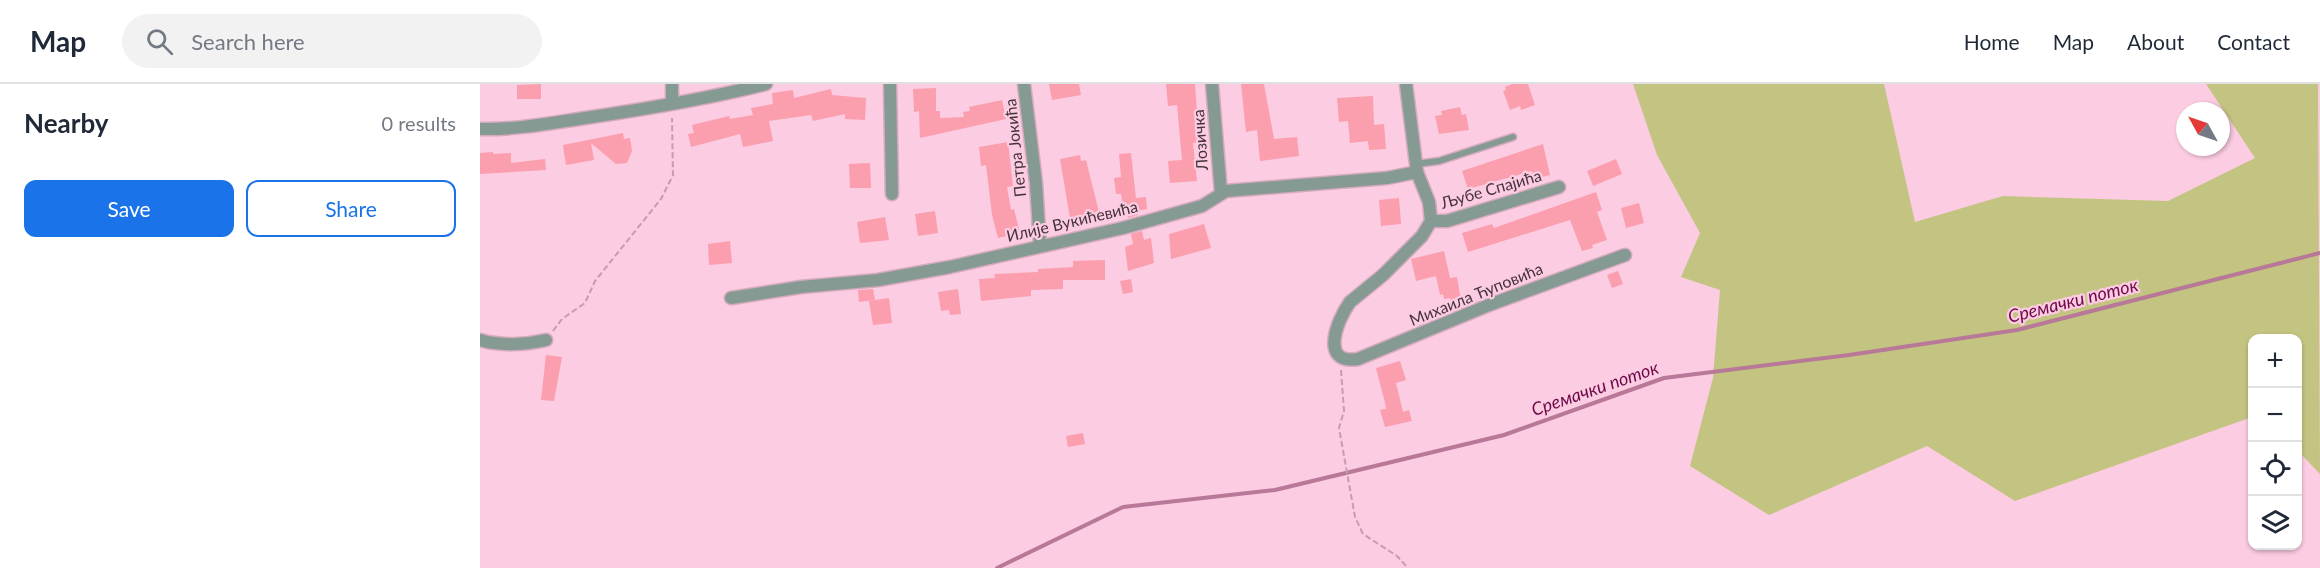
<!DOCTYPE html>
<meta charset="utf-8">
<style>
:root{--surface:#fff;--page:#f2f2f3;--text:#1f2937;--muted:#747a83;--line:#e0e1e3;--accent:#1a73e8}
body{margin:0;font-family:Lato,sans-serif;background:var(--page);color:var(--text)}
.controls{position:absolute;right:18px;bottom:18px;display:grid;overflow:hidden;border-radius:12px;box-shadow:0 2px 4px #0004}
.controls button{width:54px;height:54px;display:grid;place-items:center;padding:0;border:0;border-bottom:2px solid var(--line);background:var(--surface);color:var(--text);font:30px sans-serif}
.compass{position:absolute;left:1696px;top:18px;width:54px;height:54px;border-radius:50%;background:var(--surface);box-shadow:0 2px 4px #0004;rotate:310deg}
.list{margin:0;padding:0;list-style:none}
h2{display:flex;justify-content:space-between;align-items:center;height:78px;margin:0;padding:0 24px;font-size:26px}
h2 small{font-size:20px;font-weight:400;color:var(--muted)}
.actions{display:flex;gap:12px;padding:18px 24px}
.actions a{flex:1;padding:14px 0;border:2px solid var(--accent);border-radius:12px;text-align:center;font-size:21px;color:var(--accent)}
.actions .main{background:var(--accent);color:#fff}
.icon{flex:none;width:33px;height:33px;fill:none;stroke:currentColor;stroke-width:2;stroke-linecap:round;stroke-linejoin:round}
.map{position:relative;flex:none;width:1840px;height:484px;overflow:hidden}
header{display:flex;align-items:center;gap:36px;box-sizing:border-box;height:84px;padding:0 30px;background:var(--surface);border-bottom:2px solid var(--line)}
header strong{font-size:28px}
nav{display:flex;gap:33px;margin-inline-start:auto;font-size:21px}
.search{width:420px;height:54px;background:var(--page);display:flex;align-items:center;gap:15px;box-sizing:border-box;padding:0 21px;border-radius:33px;color:var(--muted);font-size:22px}
main{display:flex}
aside{flex:1;background:var(--surface)}
.map>svg:first-child{display:block}
</style>
<header>
<strong>Map</strong>
<div class="search"><svg class="icon" aria-label="search" viewBox="0 0 24 24"><circle cx="10" cy="10" r="6"/><path d="M15 15l6 6"/></svg>Search here</div>
<nav><a>Home</a><a>Map</a><a>About</a><a>Contact</a></nav>
</header>
<main>
<aside>
<h2>Nearby<small>0 results</small></h2>
<ul class="list">
</ul>
<div class="actions"><a class="main">Save</a><a>Share</a></div>
</aside>
<div class="map">
<svg width="1840" height="484" viewBox="0 0 1840 484">
<rect width="100%" height="100%" fill="#fccce2"/>
<path fill="#c3c481" d="M 1153,0 L 1404,0 L 1435,138 L 1523,112 L 1688,117 L 1775,74 L 1726,0 L 1838,0 L 1840,390 L 1818,367 L 1818,255 L 1772,255 L 1772,333 L 1535,417 L 1447,362 L 1289,431 L 1210,382 L 1233,294 L 1240,206 L 1201,193 L 1220,149 L 1177,71 Z"/>
<g fill="none" stroke-linecap="round" stroke-linejoin="round">
<path stroke="#b87897" stroke-width="4" d="M 517,484 L 643,423 L 795,406 L 1024,351 L 1184,294 L 1369,271 L 1537,246 L 1840,169"/>
</g>
<g fill="#fb9eae">
<path d="M 61,0 L 61,15 L 37,15 L 37,1 Z"/>
<path d="M 569,0 L 599,0 L 601,11 L 572,16 Z"/>
<path d="M 686,0 L 715,0 L 719,58 L 713,59 L 717,97 L 690,99 L 688,77 L 702,76 L 697,21 L 688,22 Z"/>
<path d="M 761,0 L 784,0 L 794,55 L 817,53 L 819,72 L 780,77 L 777,46 L 766,48 Z"/>
<path d="M 1032,0 L 1048,0 L 1055,21 L 1041,26 L 1040,22 L 1030,26 L 1023,7 L 1026,6 L 1025,3 Z"/>
<path d="M 456,4 L 456,27 L 460,27 L 460,34 L 484,33 L 483,28 L 490,27 L 489,23 L 522,16 L 526,35 L 440,54 L 439,27 L 434,28 L 433,5 Z"/>
<path d="M 351,5 L 352,11 L 386,14 L 385,36 L 365,35 L 365,30 L 333,37 L 331,31 L 289,37 L 293,57 L 263,63 L 260,50 L 211,63 L 208,50 L 214,49 L 212,41 L 249,32 L 250,35 L 273,31 L 271,24 L 293,20 L 292,9 L 313,6 L 314,14 Z"/>
<path d="M 893,12 L 894,41 L 904,40 L 906,65 L 889,66 L 888,57 L 870,59 L 868,37 L 859,38 L 857,14 Z"/>
<path d="M 980,23 L 982,31 L 986,30 L 989,46 L 959,50 L 955,32 L 962,31 L 961,27 Z"/>
<path d="M 143,49 L 144,55 L 150,54 L 152,67 L 147,79 L 136,80 L 111,59 L 114,76 L 86,81 L 83,61 Z"/>
<path d="M 528,58 L 533,102 L 527,103 L 531,126 L 534,125 L 540,149 L 518,154 L 512,131 L 506,81 L 501,82 L 499,63 Z"/>
<path d="M 1063,60 L 1070,91 L 1054,95 L 1052,87 L 988,105 L 982,87 Z"/>
<path d="M 13,68 L 13,70 L 31,69 L 31,79 L 65,75 L 66,86 L 0,90 L 0,69 Z"/>
<path d="M 651,69 L 656,114 L 666,113 L 667,125 L 657,127 L 658,131 L 648,134 L 646,127 L 644,128 L 641,110 L 636,110 L 634,94 L 641,93 L 639,70 Z"/>
<path d="M 600,71 L 601,77 L 606,76 L 619,128 L 590,134 L 580,75 Z"/>
<path d="M 1136,75 L 1142,90 L 1113,102 L 1107,87 Z"/>
<path d="M 390,79 L 391,104 L 370,104 L 369,80 Z"/>
<path d="M 1116,108 L 1122,126 L 1117,128 L 1127,156 L 1112,161 L 1113,164 L 1102,167 L 1090,136 L 988,168 L 982,149 L 1012,140 L 1014,144 Z"/>
<path d="M 919,114 L 921,140 L 901,142 L 899,116 Z"/>
<path d="M 1159,119 L 1164,139 L 1146,144 L 1141,124 Z"/>
<path d="M 455,127 L 458,149 L 438,152 L 435,130 Z"/>
<path d="M 405,133 L 409,156 L 380,159 L 377,138 Z"/>
<path d="M 724,140 L 731,164 L 691,175 L 689,150 Z"/>
<path d="M 662,147 L 664,156 L 671,154 L 674,179 L 648,187 L 645,163 L 653,160 L 651,150 Z"/>
<path d="M 250,157 L 252,179 L 229,181 L 228,160 Z"/>
<path d="M 964,167 L 970,194 L 977,193 L 981,216 L 971,218 L 970,214 L 964,215 L 963,210 L 960,211 L 956,192 L 936,197 L 931,175 Z"/>
<path d="M 625,176 L 625,196 L 583,196 L 583,205 L 551,206 L 551,212 L 501,217 L 499,195 L 515,194 L 514,190 L 558,188 L 558,185 L 593,183 L 593,177 Z"/>
<path d="M 1138,187 L 1143,200 L 1132,204 L 1127,191 Z"/>
<path d="M 651,195 L 653,208 L 643,210 L 640,197 Z"/>
<path d="M 393,205 L 395,216 L 379,218 L 378,206 Z"/>
<path d="M 478,205 L 481,230 L 470,231 L 469,226 L 461,227 L 458,208 Z"/>
<path d="M 409,214 L 412,239 L 393,241 L 389,217 Z"/>
<path d="M 66,271 L 82,273 L 74,317 L 61,316 Z"/>
<path d="M 920,277 L 926,296 L 916,299 L 923,328 L 929,326 L 932,337 L 905,343 L 900,326 L 906,325 L 905,319 L 896,284 Z"/>
<path d="M 603,349 L 605,360 L 588,363 L 586,352 Z"/>
</g>
<g fill="none" stroke-linecap="round" stroke-linejoin="round">
<defs>
<path id="lane" d="M 936,80 L 959,77 L 1033,53"/>
<g id="street">
<path d="M 192,0 L 192,19"/>
<path d="M 410,0 L 412,110"/>
<path d="M 544,0 L 556,99 L 560,161"/>
<path d="M 732,0 L 741,109"/>
<path d="M 926,0 L 937,88 L 949,118 L 951,137 L 942,152 L 903,191 L 870,218 C 857,236 839,281 878,275 L 1009,221 L 1145,171"/>
<path d="M 0,45 C 35,46 71,39 105,34 C 166,25 227,15 286,0"/>
<path d="M 951,137 L 967,137 L 1079,103"/>
<path d="M 251,214 L 321,203 L 398,196 L 470,183 L 643,144 L 722,122 L 746,107 L 907,94 L 937,88"/>
<path d="M 0,256 C 20,262 45,261 66,256"/>
</g>
</defs>
<use href="#lane" stroke="#d4aabd" stroke-width="9"/>
<use href="#street" stroke="#d4aabd" stroke-width="15"/>
<g stroke="#c49daf" stroke-width="2" stroke-dasharray="6 3" stroke-linecap="butt">
<path d="M 73,247 L 82,235 L 105,219 L 115,197 L 181,115 L 193,91 L 192,34"/>
<path d="M 861,286 L 864,327 L 859,344 L 875,433 L 883,450 L 917,472 L 928,484"/>
</g>
<use href="#lane" stroke="#859a92" stroke-width="6"/>
<use href="#street" stroke="#859a92" stroke-width="12"/>
</g>
<g text-anchor="middle" stroke-width="4.5" stroke-linejoin="round" paint-order="stroke">
<g font-size="16" fill="#45333b" stroke="#fccce2">
<text transform="translate(720 56) rotate(-94)" y="6">Лозичка</text>
<text transform="translate(535 64) rotate(-96)" y="6">Петра Јокића</text>
<text transform="translate(1011 105) rotate(-16)" y="6">Љубе Спајића</text>
<text transform="translate(592 137) rotate(-13)" y="6">Илије Вукићевића</text>
<text transform="translate(996 210) rotate(-22)" y="6">Михаила Ћуповића</text>
</g>
<g font-size="18" font-style="italic" fill="#6d0949" stroke="#fccce2">
<text transform="translate(1593 217) rotate(-14)" y="6">Сремачки поток</text>
<text transform="translate(1115 305) rotate(-19)" y="6">Сремачки поток</text>
</g>
</g>
</svg>
<div class="controls">
<button>+</button>
<button>−</button>
<button><svg class="icon" aria-label="locate" viewBox="0 0 24 24"><circle cx="12" cy="12" r="6"/><path d="M12 2v4M12 18v4M2 12h4M18 12h4"/></svg></button>
<button><svg class="icon" aria-label="layers" viewBox="0 0 24 24"><path d="M12 4l9 5-9 5-9-5zM3 14l9 5 9-5"/></svg></button>
</div>
<svg class="compass" viewBox="-18 -18 36 36"><path d="M0-13l5 13h-10z" fill="#e53935"/><path d="M0 13l5-13h-10z" fill="#747a83"/></svg>
</div>
</main>
